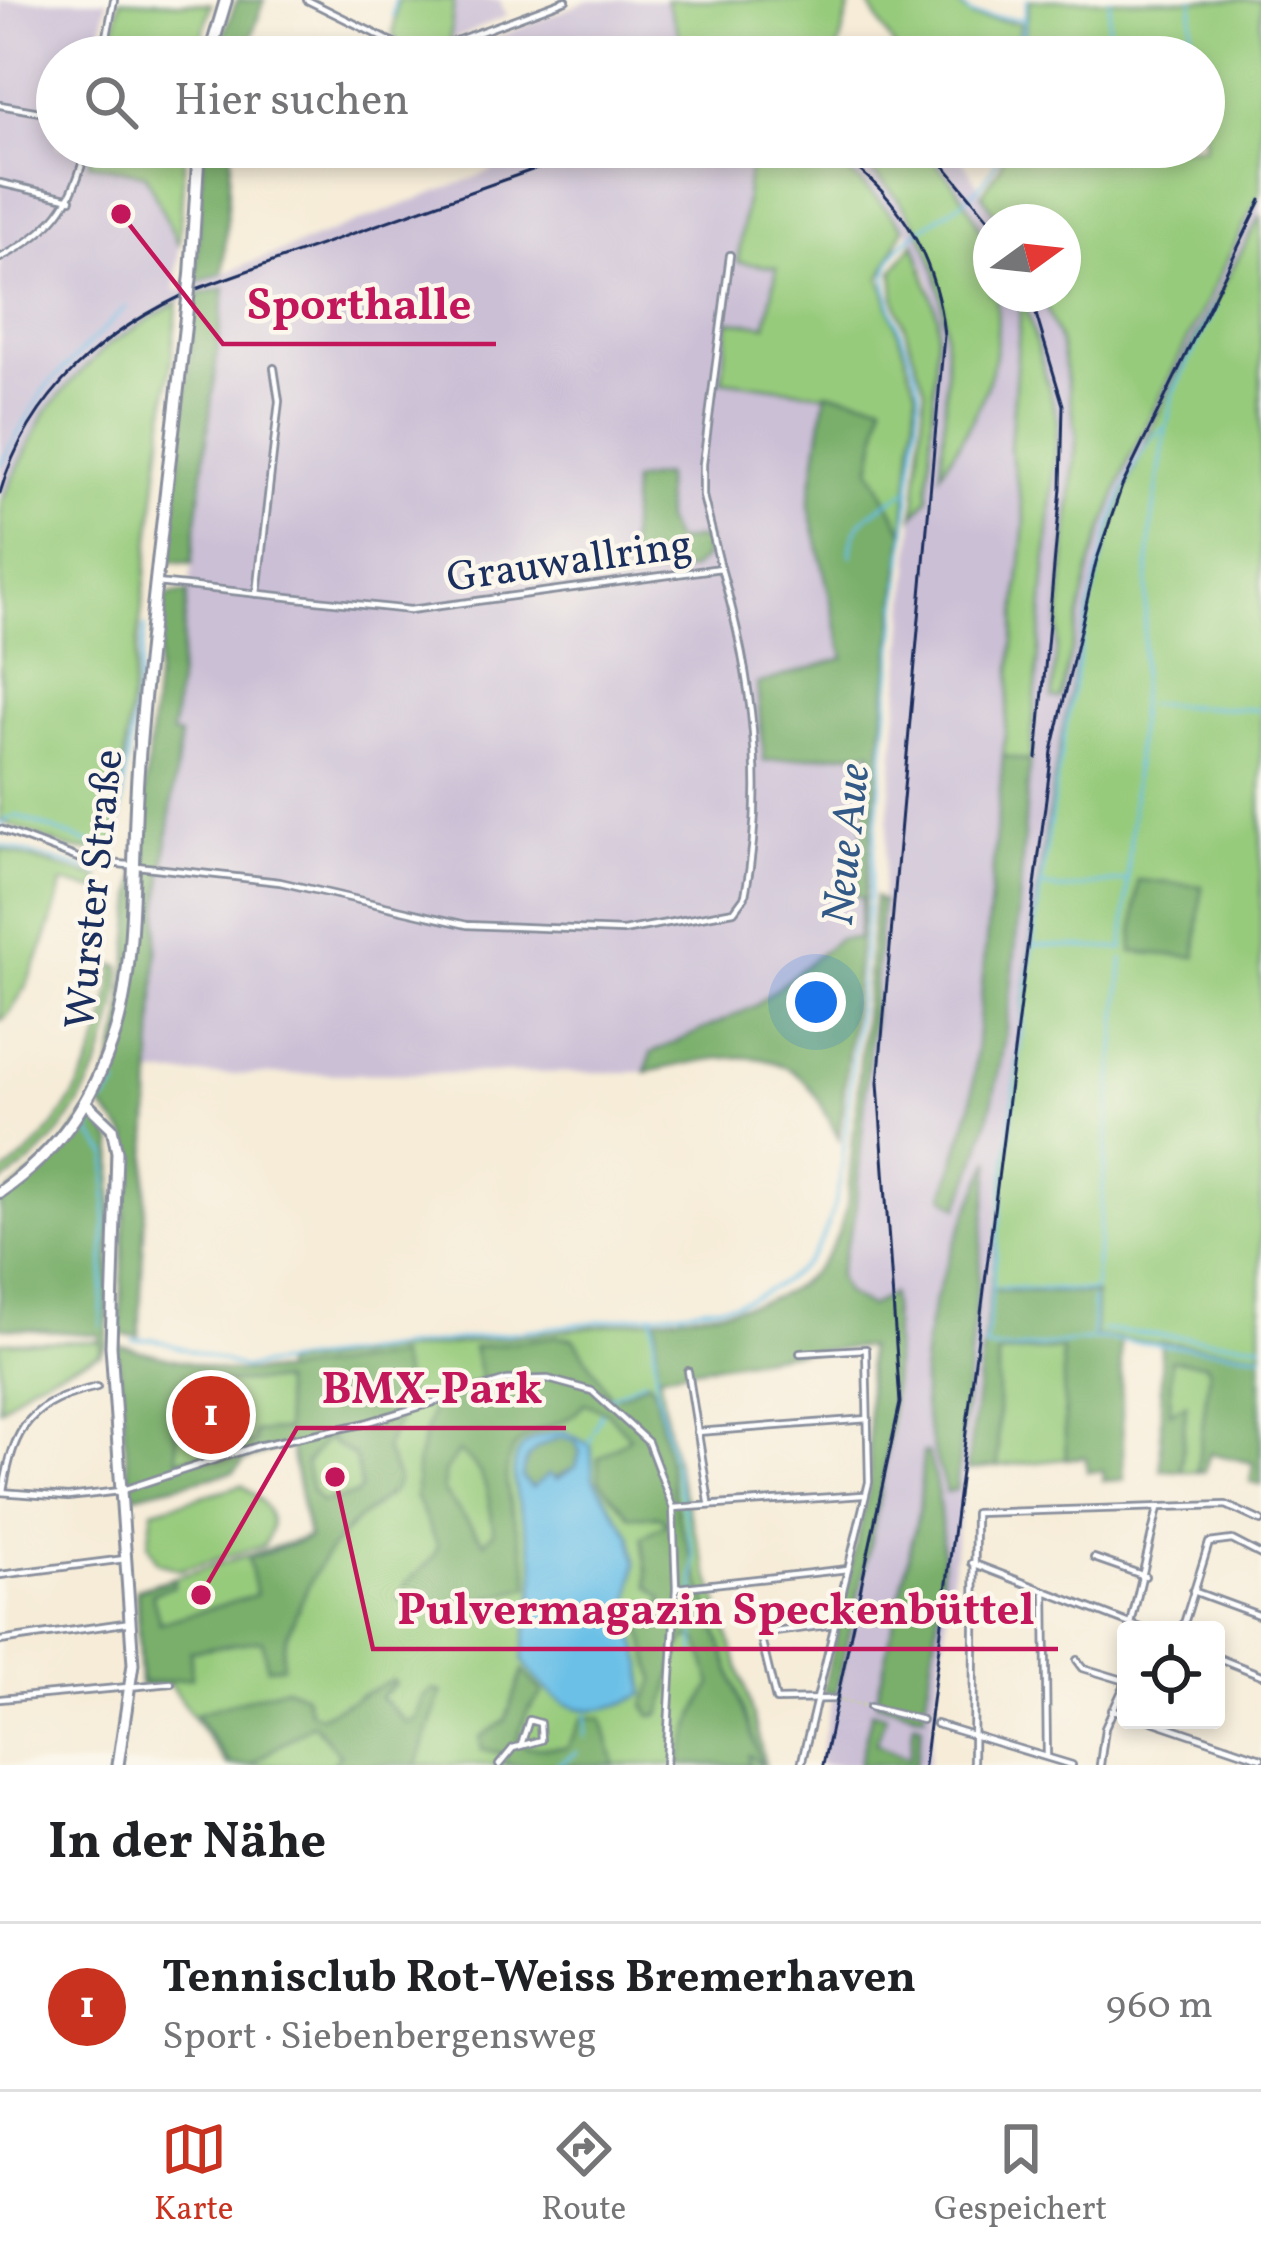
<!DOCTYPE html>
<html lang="de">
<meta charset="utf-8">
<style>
:root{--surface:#fff;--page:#f6f6f6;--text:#202124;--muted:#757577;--line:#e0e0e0;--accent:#c8321e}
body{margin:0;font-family:Vollkorn,serif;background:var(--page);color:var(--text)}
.controls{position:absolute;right:36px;bottom:36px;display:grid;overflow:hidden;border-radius:12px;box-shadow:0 6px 18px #0003}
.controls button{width:108px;height:108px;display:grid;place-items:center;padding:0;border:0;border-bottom:3px solid var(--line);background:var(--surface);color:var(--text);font:60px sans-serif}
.compass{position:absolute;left:973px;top:204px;width:108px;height:108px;border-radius:50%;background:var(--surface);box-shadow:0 6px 18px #0003;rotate:75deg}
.you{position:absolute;left:816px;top:1002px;width:42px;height:42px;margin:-30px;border:9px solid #fff;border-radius:50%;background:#1a73e8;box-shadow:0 0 0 18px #1a73e833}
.badge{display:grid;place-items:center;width:78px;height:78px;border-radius:50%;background:var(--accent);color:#fff;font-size:39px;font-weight:700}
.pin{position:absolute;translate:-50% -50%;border:6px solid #fff;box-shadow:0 3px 12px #0006}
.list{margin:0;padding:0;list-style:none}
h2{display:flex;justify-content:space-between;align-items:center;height:156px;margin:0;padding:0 48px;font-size:51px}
h2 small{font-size:39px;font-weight:400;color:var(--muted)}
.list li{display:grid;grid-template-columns:78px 1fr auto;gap:36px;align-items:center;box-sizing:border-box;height:168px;padding:0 48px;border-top:3px solid var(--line)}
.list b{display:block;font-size:45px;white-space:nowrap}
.list p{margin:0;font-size:39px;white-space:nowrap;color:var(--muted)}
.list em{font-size:39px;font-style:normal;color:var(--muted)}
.icon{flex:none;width:66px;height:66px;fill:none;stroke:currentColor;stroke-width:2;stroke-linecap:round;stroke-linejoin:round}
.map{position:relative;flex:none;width:1261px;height:1765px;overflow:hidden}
.search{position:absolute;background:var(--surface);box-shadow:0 6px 18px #0003;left:36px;right:36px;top:36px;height:132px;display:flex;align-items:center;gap:30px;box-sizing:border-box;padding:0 42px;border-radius:66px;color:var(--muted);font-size:45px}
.sheet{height:324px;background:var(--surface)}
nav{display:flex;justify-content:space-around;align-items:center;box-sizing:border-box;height:168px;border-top:3px solid var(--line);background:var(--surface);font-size:33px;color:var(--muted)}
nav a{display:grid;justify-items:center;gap:6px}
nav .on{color:var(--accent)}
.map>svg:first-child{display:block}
</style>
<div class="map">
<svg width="1261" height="1765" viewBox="0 0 1261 1765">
<rect width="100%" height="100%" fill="#fbf7ec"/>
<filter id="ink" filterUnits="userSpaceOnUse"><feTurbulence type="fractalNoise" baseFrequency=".00833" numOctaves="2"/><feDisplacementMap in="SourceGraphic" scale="24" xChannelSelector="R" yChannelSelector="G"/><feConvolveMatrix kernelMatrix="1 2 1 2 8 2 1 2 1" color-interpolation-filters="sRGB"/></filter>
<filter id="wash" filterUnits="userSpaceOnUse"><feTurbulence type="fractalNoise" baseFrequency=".004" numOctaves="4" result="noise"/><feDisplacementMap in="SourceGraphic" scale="48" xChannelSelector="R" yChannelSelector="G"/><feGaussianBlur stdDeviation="2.7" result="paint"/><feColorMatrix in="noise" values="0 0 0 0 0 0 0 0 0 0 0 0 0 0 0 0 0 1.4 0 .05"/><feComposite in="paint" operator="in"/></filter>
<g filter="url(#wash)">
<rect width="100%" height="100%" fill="#f6ecd8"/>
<g fill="#cbbfd5">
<path d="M 0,0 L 107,0 L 96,57 L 57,57 L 57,147 L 92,147 L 89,163 L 145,173 L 179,246 L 175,292 L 492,171 L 484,147 L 752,147 L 738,262 L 777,268 L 766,325 L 730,321 L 723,380 L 826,392 L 809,506 L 844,659 L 765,761 L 872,750 L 856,895 L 862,897 L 858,938 L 838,940 L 755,1006 L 652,1053 L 646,1072 L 152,1075 L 159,909 L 179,736 L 172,735 L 225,289 L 178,302 L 109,344 L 45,413 L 0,508 Z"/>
<path d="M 454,0 L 500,0 L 506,16 L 450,40 Z"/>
<path d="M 589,0 L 666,0 L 688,57 L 450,57 Z"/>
<path d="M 804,147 L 840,147 L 867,165 L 892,192 L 931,254 L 949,336 L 941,469 L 999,315 L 996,294 L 1041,294 L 1060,342 L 1077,435 L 1053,698 L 1060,698 L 1092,560 L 1129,459 L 1261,191 L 1261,215 L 1209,314 L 1070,689 L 1048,807 L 928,1765 L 818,1765 L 892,1434 L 896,1380 L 891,1296 L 869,1308 L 845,1293 L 838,1276 L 855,1214 L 914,516 L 928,497 L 938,316 L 929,277 L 911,235 L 841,168 Z"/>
<path d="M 919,147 L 955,147 L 1000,222 L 991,222 L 991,251 L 951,180 Z"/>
</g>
<g fill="#97cb7b" stroke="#597d6c" stroke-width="3">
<path d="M 120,0 L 211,4 L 197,57 L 109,57 Z"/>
<path d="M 397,0 L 454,0 L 450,40 C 429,50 410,54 393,37 Z"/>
<path d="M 666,0 L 847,0 L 850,5 L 836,57 L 688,57 Z"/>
<path d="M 866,0 L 954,0 L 972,17 L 1021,23 L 1014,57 L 900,57 Z"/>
<path d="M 1030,0 L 1261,0 L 1261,191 L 1129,459 L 1092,560 L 1060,698 L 1052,698 L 1077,435 L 1060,342 L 1041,294 L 1063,294 L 1063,222 L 1000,222 L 982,194 L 1000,167 L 1005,147 L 1204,147 L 1204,57 L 1021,57 Z"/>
<path d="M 92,147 L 185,147 L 179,246 L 145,174 L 89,163 Z"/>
<path d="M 752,147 C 832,147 852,171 904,228 L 881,278 L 917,392 L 904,532 L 871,469 L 882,402 L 722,380 L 729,321 L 766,325 L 777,268 L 738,262 Z"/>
<path d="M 840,147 L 919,147 C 965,189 991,232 991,294 L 996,294 C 1005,366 979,413 941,472 C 949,342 964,229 840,147 Z"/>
<path d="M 1261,215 L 1261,1353 L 1095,1337 L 1095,1294 L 990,1290 C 1024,1049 1034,806 1099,571 C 1133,446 1200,329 1261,215 Z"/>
<path d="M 914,242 L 938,316 L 928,498 L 914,516 L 925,389 L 895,299 L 893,271 Z"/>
<path d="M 178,302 L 113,854 L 68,848 L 0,821 L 1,502 L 45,413 L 73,380 L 109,344 Z"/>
<path d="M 1021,303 L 1025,303 L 1058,421 L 1030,761 L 1003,756 L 1025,521 L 1010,450 Z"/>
<path d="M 0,849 L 99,878 L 98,890 L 62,883 C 59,908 24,1008 0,1021 Z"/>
<path d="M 114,965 L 121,966 C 115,1053 76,1137 0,1184 L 0,1176 C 70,1128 107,1048 114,965 Z"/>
<path d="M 656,1318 C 657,1476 732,1614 765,1765 L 227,1765 L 170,1685 L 140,1689 L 136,1589 L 308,1537 L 287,1430 L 255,1432 L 255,1442 L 177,1460 L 173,1398 L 187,1396 L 187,1383 L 282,1381 L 286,1422 L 282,1366 Z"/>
<path d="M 100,1341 L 101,1353 L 32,1382 L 0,1409 L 0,1342 Z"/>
<path d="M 1063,1349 L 1066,1459 L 998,1466 L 997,1353 Z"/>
<path d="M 1181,1357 L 1206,1364 L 1209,1372 L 1197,1472 L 1181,1471 L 1186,1406 L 1170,1412 C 1165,1397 1166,1375 1171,1359 Z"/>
<path d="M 242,1485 C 263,1499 282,1518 263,1546 L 179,1570 L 157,1562 L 148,1544 L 153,1510 Z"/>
</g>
<g fill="#79af6b" stroke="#4a6f64" stroke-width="3" fill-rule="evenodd">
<path d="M 237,0 L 264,0 L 245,57 L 215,57 Z"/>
<path d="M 203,147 L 232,147 L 223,273 L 196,283 Z"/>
<path d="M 225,288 L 192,563 L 170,561 L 196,295 Z"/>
<path d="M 826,392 L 883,402 L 871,469 L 904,532 L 839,1139 C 830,1123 823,1105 812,1090 C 775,1037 699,1062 646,1072 L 651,1053 L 755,1006 L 838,939 L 858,938 L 862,898 L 856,896 L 872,751 L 764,761 L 757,684 L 844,658 L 809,506 Z"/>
<path d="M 664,475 L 665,520 L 675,542 L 706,537 L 705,558 L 691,570 L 628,577 L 632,481 Z"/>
<path d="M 188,592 L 172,734 L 180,736 L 159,909 L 139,1336 L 120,1335 L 128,1138 L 100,1104 L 121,1028 L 164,600 L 170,594 Z"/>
<path d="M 1003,756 L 1030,761 C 1016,909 1018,1067 959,1207 L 944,1196 L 971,1107 Z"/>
<path d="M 1138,880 L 1202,886 L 1196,957 L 1132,952 Z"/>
<path d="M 875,897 L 882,901 L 855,1214 L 838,1276 L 845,1293 L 869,1307 L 891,1294 C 906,1431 864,1562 835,1695 L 823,1691 L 870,1483 L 867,1347 L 796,1352 L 656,1375 L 656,1318 C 747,1306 819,1310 847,1207 Z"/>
<path d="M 88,1113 L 103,1123 L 114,1144 L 107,1345 L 101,1353 L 99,1335 L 0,1327 L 0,1199 L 54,1157 Z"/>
<path d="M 991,1159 L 956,1490 L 946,1492 C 939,1468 930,1443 926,1419 C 910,1326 956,1241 991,1159 Z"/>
<path d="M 990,1290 L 1096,1294 L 1095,1337 L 1120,1339 L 1124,1480 L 1103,1481 L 1102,1471 L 1087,1472 L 1086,1457 L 1066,1459 L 1062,1349 L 998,1354 L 998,1466 L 967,1470 Z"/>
<path d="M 557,1336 L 574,1338 L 610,1395 L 623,1395 L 648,1381 L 654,1389 L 679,1519 L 762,1765 L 749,1755 L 748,1765 L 679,1765 L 695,1714 L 712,1684 L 698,1640 L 688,1637 C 672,1654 672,1693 660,1715 L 651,1716 L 644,1705 L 655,1680 L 640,1623 L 659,1610 L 663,1599 L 649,1586 L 642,1537 L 667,1523 L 660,1516 L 630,1516 L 599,1481 L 598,1459 L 630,1437 L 607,1412 L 584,1403 C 569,1427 543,1423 521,1441 C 483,1472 531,1546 529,1587 L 436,1612 L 397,1598 C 406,1574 430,1571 438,1546 L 416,1498 L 417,1462 L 436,1396 L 482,1381 L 473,1348 ZM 458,1452 C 489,1470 488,1499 494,1532 L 484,1542 L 443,1491 L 444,1473 Z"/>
<path d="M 1161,1342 L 1261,1353 L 1261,1485 L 1250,1482 L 1253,1463 L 1210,1453 L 1204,1472 L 1197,1472 L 1209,1372 L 1206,1364 L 1171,1360 L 1170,1412 L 1186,1404 L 1181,1471 L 1161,1470 Z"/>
<path d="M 117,1345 L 223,1371 L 284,1372 L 397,1357 C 415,1406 404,1404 385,1448 L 398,1479 L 393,1491 C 340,1532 321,1552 296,1614 C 288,1634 281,1643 283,1666 L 267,1668 L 262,1640 L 190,1651 L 192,1678 L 141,1684 L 137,1590 L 174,1579 L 174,1586 L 152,1594 L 160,1623 L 256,1595 L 248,1559 L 309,1538 L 290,1444 L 244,1461 L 234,1472 L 130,1496 ZM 281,1381 L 286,1430 L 254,1432 L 254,1442 L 211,1444 L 205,1457 L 178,1460 L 173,1399 L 187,1397 L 187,1383 ZM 330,1435 L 331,1442 L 355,1457 L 361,1489 L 355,1495 L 321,1502 L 312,1491 L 306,1463 Z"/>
<path d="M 561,1437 L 575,1440 L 580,1452 L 576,1467 L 533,1488 L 521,1478 C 523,1453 539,1445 561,1437 Z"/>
<path d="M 923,1453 L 928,1453 C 956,1542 936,1625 924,1715 L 876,1702 L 919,1509 Z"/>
<path d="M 523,1671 L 543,1693 L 527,1712 L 517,1741 L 527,1747 L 567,1748 L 583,1717 L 602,1718 L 615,1765 L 507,1765 L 504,1754 L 482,1749 L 480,1737 L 505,1721 Z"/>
<path d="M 392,1680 L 395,1684 L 380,1697 L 406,1722 L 416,1719 L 423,1697 L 434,1690 L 442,1692 L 417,1765 L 331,1765 L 340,1755 L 313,1723 C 290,1740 273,1748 251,1765 L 231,1765 L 195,1714 L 286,1687 L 305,1695 L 310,1711 L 320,1716 Z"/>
<path d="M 872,1711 L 886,1715 L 876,1743 L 909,1758 L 914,1722 L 922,1725 L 915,1765 L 859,1765 Z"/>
</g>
<path fill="#6ac0e7" stroke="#4278a2" stroke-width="3" fill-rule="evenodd" d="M 564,1431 L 591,1446 L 593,1478 L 630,1535 L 636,1563 L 628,1614 L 643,1665 L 644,1694 C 589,1722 558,1713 523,1661 C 524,1632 534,1605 535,1576 C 535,1522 472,1439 564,1431 ZM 561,1437 L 575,1441 L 580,1452 L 576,1467 L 557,1479 L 549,1474 L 532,1488 L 522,1478 C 523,1454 539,1445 561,1437 Z"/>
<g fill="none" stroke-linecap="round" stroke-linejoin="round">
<g stroke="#6ac0e7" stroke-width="3">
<path d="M 957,0 L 971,15 L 1025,19"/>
<path d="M 1110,0 L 1108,34 L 1183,42 L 1191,34 L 1193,0"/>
<path d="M 393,16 L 395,0"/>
<path d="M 1018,57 L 1027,0"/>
<path d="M 1216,306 L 1173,393 L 1167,426 C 1066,474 1004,1213 985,1348 L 1014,1350 L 1099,1339 L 1261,1354"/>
<path d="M 0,465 L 45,388 L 126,307"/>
<path d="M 851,556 C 848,520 881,506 907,491"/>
<path d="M 1147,704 L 1261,710"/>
<path d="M 0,833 L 5,820 L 17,816 L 102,848"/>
<path d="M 0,845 L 99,873"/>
<path d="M 116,850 L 145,626"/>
<path d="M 1042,886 L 1062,890 L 1127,880"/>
<path d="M 1034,945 L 1123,949 L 1151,530 L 1166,427"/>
<path d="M 103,1104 L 118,1085"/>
<path d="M 92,1120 L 90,1133 L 108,1155 L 101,1327"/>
<path d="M 997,1287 L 1094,1291 L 1123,959"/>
<path d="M 653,1313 L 656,1387 L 694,1556 L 695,1653"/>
<path d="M 1102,1330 L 1261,1344"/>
<path d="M 1093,1335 L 1093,1298"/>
<path d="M 133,1340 L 153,1339 L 244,1368 L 736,1303 C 811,1279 830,1241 842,1167 L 920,392 C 914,354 891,321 887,284 C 881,222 983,221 1001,147"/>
<path d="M 608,1398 L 645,1379"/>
<path d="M 594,1430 L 601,1413"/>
<path d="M 589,1444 L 592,1436"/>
<path d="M 585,1737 L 587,1713"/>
<path d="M 557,1765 L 577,1752"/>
</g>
</g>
</g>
<g filter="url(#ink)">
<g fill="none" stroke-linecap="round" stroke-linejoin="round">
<path stroke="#cac6c0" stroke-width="4.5" stroke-dasharray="4.5 2" stroke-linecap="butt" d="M 835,1699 L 870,1707"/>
<defs>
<g id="street">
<path d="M 307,0 L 418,55 L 566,0"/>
<path d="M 103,57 L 114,0"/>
<path d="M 0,105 L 57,115"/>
<path d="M 0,183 L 71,199"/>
<path d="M 0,258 C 51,232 75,203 86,147"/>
<path d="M 721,568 L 703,496 L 703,464 L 730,255"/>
<path d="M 257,594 L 279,401 L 274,368"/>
<path d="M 0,829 L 83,860 L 280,882 L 467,925 L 623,931 L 734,911 L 745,896 C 767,785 752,676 721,568 L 410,610 L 157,583"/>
<path d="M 800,1353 L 866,1349 L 869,1482 L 801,1765"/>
<path d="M 688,1371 L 709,1502"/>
<path d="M 697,1432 L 868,1419"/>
<path d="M 0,1492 L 68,1497 L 120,1491 L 257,1446 L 362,1424 L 507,1380 L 548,1379 L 592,1391 L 648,1442 L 673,1508 L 676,1588 L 666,1765"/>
<path d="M 3,1492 C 14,1425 30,1403 97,1387"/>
<path d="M 673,1508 L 863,1495"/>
<path d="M 1094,1558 L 1145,1576"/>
<path d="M 972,1563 L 1146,1630"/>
<path d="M 0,1575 L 125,1559"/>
<path d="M 676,1588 L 848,1569"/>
<path d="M 1045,1591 L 1047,1757"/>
<path d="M 1193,1591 L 1261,1616"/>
<path d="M 834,1624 L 760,1634 L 776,1700 L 835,1699"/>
<path d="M 1131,1624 L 1158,1508"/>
<path d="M 1182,1630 L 1209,1543 L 1232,1540 L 1261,1555"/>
<path d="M 0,1641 L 131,1622"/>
<path d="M 1216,1657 L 1261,1675"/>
<path d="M 1077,1660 L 1083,1668 L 1126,1681"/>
<path d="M 0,1699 L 171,1683"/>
<path d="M 870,1707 L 922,1720"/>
<path d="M 1112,1710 L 1126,1713"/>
<path d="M 1149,1720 L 1261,1758"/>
<path d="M 936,1724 L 1072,1765"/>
<path d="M 499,1765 L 513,1748 L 541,1740 L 540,1723 L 529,1720 L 521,1745"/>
<path d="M 973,1765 L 975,1513 L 1226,1505 L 1261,1521"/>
<path d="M 1100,1765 L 1105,1728 L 1126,1682"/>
</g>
<path id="secondary" d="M 86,1103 L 112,1128 L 117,1152 L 111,1346 L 133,1664 L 118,1765"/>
<g id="primary">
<path d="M 209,57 L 226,0"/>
<path d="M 191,275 L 199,147"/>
<path d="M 0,1192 C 59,1151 93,1101 115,1033 C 137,966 132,845 138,770 C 150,613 171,456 188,299"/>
</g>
</defs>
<use href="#street" stroke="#888e9b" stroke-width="10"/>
<use href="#secondary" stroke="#888e9b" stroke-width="15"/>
<use href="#primary" stroke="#888e9b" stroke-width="16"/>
<use href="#street" stroke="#fff" stroke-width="4.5"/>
<use href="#secondary" stroke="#fff" stroke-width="9"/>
<use href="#primary" stroke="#fff" stroke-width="10"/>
<g stroke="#1b2f5e" stroke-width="3">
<path d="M 929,147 L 991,222"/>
<path d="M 1030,294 L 1063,405 L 1061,488 L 1037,758"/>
<path d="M 0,493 C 29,393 106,328 199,288 L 597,147"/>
<path d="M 823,1765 L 900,1403 L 878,1083 L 944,335 C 936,256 896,186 825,147"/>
<path d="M 924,1765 L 1052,751 L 1096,562 L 1122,486 L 1261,200"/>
</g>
<defs>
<path id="primary-bridge" d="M 188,299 L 191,275"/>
</defs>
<use href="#primary-bridge" stroke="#888e9b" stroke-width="16" stroke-linecap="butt"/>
<use href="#primary-bridge" stroke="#fff" stroke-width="10"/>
</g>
</g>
<g text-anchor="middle" stroke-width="9" stroke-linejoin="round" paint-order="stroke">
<g font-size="42" fill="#1b2f5e" stroke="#fbf7ec">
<text transform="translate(569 559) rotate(-8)" y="15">Grauwallring</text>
<text transform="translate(92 889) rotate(-84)" y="15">Wurster Straße</text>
</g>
<g font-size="45" font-style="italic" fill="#335a87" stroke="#fbf7ec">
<text transform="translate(844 844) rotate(-84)" y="16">Neue Aue</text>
</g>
</g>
<path fill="none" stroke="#c2185b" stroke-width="4.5" d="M121 214L223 344H496M201 1595L297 1428H566M335 1477L373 1649H1058"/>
<g fill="#c2185b" stroke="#fbf7ec" stroke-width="4.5">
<circle cx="121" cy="214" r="12"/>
<circle cx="201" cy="1595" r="12"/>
<circle cx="335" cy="1477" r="12"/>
</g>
<g font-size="45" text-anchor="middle" font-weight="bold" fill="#c2185b" stroke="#fbf7ec" stroke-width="9" stroke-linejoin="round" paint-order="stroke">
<text x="359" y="319">Sporthalle</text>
<text x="432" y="1403">BMX-Park</text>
<text x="716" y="1624">Pulvermagazin Speckenbüttel</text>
</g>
</svg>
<div class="controls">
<button><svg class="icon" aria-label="locate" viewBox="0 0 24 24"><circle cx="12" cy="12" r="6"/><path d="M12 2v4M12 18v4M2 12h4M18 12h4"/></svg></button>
</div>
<svg class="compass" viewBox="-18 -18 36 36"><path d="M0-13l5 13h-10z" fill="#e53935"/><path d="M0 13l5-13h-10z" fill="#757577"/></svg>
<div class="you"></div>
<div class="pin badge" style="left:211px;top:1415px">1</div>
<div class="search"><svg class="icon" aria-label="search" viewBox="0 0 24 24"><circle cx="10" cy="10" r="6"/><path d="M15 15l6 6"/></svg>Hier suchen</div>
</div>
<section class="sheet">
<h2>In der Nähe<small></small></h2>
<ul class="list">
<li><span class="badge">1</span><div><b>Tennisclub Rot-Weiss Bremerhaven</b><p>Sport · Siebenbergensweg</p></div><em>960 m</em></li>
</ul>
</section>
<nav>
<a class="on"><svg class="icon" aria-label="map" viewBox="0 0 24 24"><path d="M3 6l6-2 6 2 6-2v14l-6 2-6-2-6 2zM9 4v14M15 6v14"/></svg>Karte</a>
<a><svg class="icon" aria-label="directions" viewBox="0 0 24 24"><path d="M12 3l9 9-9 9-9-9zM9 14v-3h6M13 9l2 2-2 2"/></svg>Route</a>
<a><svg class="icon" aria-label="saved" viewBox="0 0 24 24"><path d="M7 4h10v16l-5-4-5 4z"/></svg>Gespeichert</a>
</nav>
